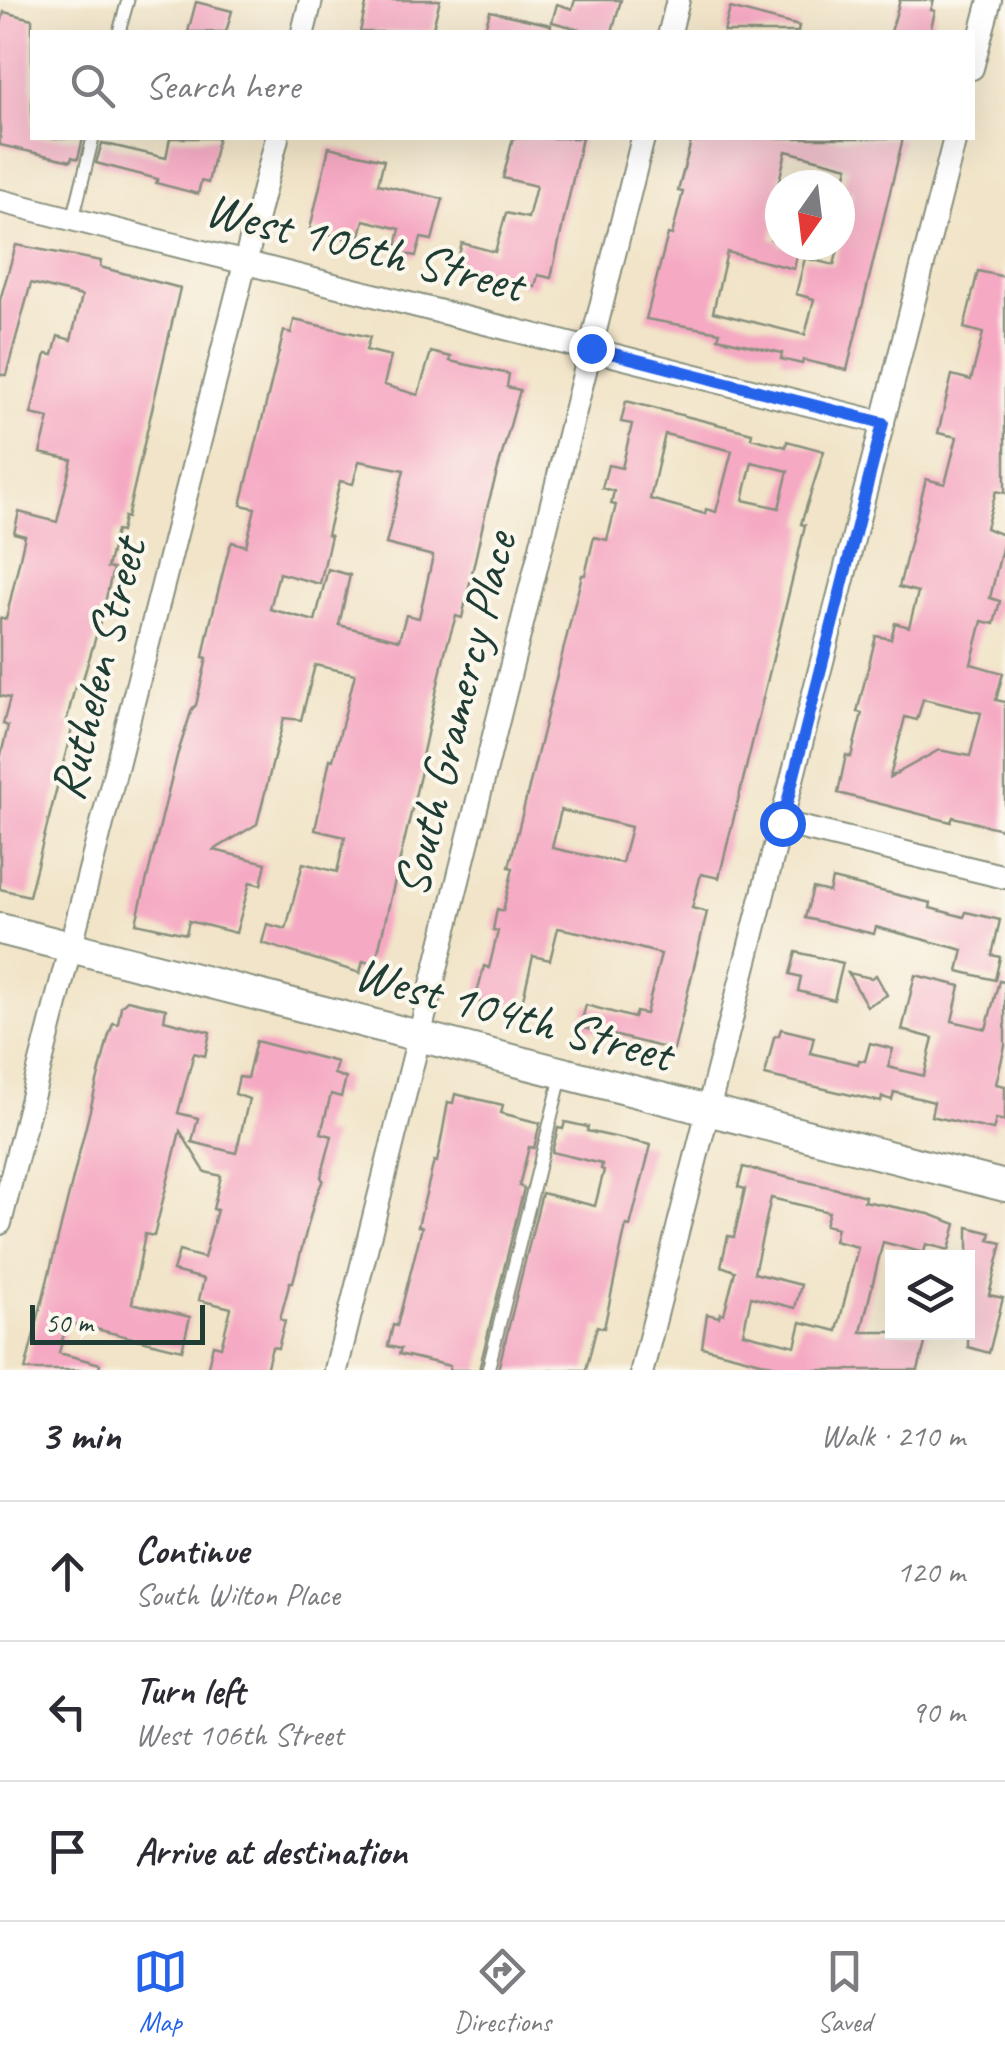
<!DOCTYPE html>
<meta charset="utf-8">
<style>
:root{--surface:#fff;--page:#f2f2f3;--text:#2b2b33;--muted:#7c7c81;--line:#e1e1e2;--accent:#2563eb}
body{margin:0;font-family:Caveat,sans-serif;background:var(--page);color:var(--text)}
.controls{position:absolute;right:30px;bottom:30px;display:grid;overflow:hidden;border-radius:0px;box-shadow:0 10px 40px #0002}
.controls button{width:90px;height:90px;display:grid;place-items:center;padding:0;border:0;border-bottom:2px solid var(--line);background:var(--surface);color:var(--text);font:50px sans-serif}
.compass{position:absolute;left:765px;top:170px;width:90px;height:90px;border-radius:50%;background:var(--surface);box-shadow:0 10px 40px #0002;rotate:194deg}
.scale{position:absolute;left:30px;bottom:25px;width:175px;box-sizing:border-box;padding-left:10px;border:5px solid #1f3d34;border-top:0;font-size:28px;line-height:35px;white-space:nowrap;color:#1f3d34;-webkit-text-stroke:8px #fbf7ec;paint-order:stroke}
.stop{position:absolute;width:30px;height:30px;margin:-22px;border:8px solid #2563eb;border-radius:50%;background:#fff}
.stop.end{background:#2563eb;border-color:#fff;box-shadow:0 2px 10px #0008}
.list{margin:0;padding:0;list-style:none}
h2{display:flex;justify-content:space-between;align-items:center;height:130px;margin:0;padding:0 40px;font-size:42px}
h2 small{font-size:32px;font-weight:400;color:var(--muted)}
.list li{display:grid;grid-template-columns:65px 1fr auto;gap:30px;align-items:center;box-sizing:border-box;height:140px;padding:0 40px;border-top:2px solid var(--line)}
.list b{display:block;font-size:38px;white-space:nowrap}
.list p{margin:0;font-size:32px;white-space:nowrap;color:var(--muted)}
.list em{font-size:32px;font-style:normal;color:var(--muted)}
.icon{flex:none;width:55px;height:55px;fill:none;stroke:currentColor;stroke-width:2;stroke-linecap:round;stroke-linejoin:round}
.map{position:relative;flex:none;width:1005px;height:1370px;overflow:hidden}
.search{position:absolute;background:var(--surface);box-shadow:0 10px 40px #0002;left:30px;right:30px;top:30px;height:110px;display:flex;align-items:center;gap:25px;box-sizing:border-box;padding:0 35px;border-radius:0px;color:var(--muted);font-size:38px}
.sheet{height:550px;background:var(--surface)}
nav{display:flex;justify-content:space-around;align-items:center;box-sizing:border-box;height:140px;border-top:2px solid var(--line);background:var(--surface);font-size:28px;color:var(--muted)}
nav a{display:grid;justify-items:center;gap:5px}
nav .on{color:var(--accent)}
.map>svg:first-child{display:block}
</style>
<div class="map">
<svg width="1005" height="1370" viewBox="0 0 1005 1370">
<rect width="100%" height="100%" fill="#fbf7ec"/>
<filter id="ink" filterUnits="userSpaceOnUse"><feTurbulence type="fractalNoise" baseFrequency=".01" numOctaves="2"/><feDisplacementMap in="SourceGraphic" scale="20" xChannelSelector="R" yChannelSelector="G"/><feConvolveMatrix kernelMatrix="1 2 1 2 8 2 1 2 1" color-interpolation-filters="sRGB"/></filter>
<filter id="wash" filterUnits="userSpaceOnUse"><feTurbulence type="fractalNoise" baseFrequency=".0048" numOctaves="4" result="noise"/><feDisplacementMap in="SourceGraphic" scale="40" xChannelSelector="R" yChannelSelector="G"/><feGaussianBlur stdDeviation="2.25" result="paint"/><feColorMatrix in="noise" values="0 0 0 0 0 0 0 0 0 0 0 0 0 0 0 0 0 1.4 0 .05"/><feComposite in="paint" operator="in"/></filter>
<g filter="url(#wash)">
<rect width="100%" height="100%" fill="#f1e4c8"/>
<g id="blocks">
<g fill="#f5a9c3" fill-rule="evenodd">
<path d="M 367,0 L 440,0 L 432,32 L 360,32 Z"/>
<path d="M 575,0 L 621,0 L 612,32 L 591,32 L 552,22 L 557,4 L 572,9 Z"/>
<path d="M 900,0 L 934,0 L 931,10 L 935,11 L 930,32 L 891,32 Z"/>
<path d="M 196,2 L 232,11 L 226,32 L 188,32 Z"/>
<path d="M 730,8 L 799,26 L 798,32 L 724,32 Z"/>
<path d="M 490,11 L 551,25 L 550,32 L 484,32 Z"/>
<path d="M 4,12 L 32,19 L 32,138 L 83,138 L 78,159 L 72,157 L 71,161 L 0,145 L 0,28 Z"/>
<path d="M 170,138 L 218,138 L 208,183 L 201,181 L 198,194 L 156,183 L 158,179 L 96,163 L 102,143 L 166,158 Z"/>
<path d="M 513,138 L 582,138 L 551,278 L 538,275 L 535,287 L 456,267 L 462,243 L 495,252 L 506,213 L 528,218 L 536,186 L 503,178 Z"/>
<path d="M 692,138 L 903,138 L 847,370 L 803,360 L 802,364 L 781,359 L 782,353 L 718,338 L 720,332 L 646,319 L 668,234 L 672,235 L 683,192 L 678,191 ZM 786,151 L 848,167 L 843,188 L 853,191 L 834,265 L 805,258 L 796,294 L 814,299 L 805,335 L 713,312 L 727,252 L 794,269 L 799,246 L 780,245 L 780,241 L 771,239 L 776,218 L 771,217 Z"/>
<path d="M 329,147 L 384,160 L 378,184 L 443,199 L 432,240 L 421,238 L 416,256 L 395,252 L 400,229 L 364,220 L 358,242 L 310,229 Z"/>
<path d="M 16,245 L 101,261 L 100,267 L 180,288 L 127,518 L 124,517 L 121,532 L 116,531 L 107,568 L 113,569 L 100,623 L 80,689 L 75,687 L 66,723 L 73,725 L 29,896 L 0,889 L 0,759 L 8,726 L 3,724 L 10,698 L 0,696 L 0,618 L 6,619 L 25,536 L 14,533 L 19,512 L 57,522 L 72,460 L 40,453 L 49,418 L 31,414 L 46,354 L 53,355 L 58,336 L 71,340 L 82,296 L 31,283 L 6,375 L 0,375 L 0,300 Z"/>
<path d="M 978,271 L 1005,277 L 1005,493 L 996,491 L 986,528 L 1005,536 L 990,598 L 1000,601 L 994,624 L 982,621 L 971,664 L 1003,673 L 996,700 L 1005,702 L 1005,830 L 953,817 L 951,822 L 838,793 L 846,755 L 851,757 L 862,713 L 857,712 L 876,636 L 891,639 L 895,623 L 909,627 L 918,592 L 899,587 L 926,479 L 945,484 L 957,437 L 938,433 L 952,375 L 971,380 L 983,333 L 964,328 ZM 923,699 L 981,713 L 970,756 L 939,750 L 890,777 L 905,717 L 917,720 Z"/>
<path d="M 294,320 L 370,337 L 366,350 L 391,356 L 384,385 L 418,395 L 431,352 L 451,357 L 450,361 L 509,374 L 507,387 L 520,390 L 485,515 L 462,618 L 456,616 L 445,652 L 421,761 L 422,767 L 375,964 L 363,961 L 360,973 L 262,943 L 267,924 L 286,929 L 303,863 L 337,872 L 345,837 L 315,830 L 330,759 L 333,760 L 355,674 L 315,665 L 301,720 L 284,718 L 257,824 L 214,850 L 266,863 L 261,885 L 250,882 L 236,933 L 189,921 L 186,934 L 136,923 L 177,756 L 192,709 L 196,705 L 207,658 L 203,657 L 208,632 L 229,548 L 232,542 L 246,546 L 255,508 L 241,505 L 284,331 L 291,333 ZM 359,461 L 404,470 L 386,544 L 433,556 L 419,618 L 406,615 L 399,640 L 339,625 L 350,575 L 328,569 L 315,621 L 270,609 L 279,573 L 320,584 L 331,536 L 327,535 L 340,481 L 353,484 Z"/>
<path d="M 626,401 L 752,433 L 751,438 L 786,447 L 787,441 L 824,451 L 801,524 L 805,525 L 798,556 L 719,878 L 701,874 L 692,908 L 707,912 L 674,1050 L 580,1027 L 586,1005 L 634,1018 L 636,1012 L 646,1014 L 661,954 L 583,933 L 558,928 L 550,960 L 533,956 L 521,1007 L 513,1005 L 512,1010 L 475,1001 L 484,966 L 489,968 L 498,931 L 493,930 L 497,909 L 503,911 L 513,868 L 509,867 L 582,575 L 585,575 L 594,537 L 607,540 L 616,505 L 611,504 L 614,491 L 602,488 L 608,465 L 622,468 L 632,424 L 621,422 ZM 665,434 L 732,451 L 716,512 L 706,509 L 705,514 L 650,499 ZM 752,462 L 788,471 L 779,508 L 743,500 ZM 561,810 L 631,827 L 622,863 L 552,848 Z"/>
<path d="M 832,879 L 931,903 L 930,908 L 964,917 L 966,912 L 1000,920 L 992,955 L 1000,957 L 995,980 L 958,971 L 963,950 L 876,927 L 874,934 L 805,918 L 813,888 L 829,892 Z"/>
<path d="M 796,952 L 843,963 L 834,1000 L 798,991 L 801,977 L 790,974 Z"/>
<path d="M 848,973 L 871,978 L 876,975 L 887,995 L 867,1006 Z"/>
<path d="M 915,975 L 960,986 L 952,1021 L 986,1029 L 999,981 L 1005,982 L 1005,1046 L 996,1084 L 1005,1086 L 1005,1121 L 996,1119 L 993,1130 L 931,1116 L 934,1102 L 894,1092 L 892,1100 L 882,1097 L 881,1102 L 765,1075 L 774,1037 L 779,1035 L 781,1029 L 814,1037 L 810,1053 L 858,1064 L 859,1060 L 865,1061 L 870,1043 L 893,1049 L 888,1067 L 924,1076 L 933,1038 L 902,1030 Z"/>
<path d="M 127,1000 L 166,1009 L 164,1020 L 210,1032 L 205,1056 L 194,1053 L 178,1113 L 198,1118 L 192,1142 L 236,1153 L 249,1099 L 235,1094 L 239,1077 L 247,1078 L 256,1041 L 337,1062 L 334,1074 L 346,1078 L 341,1097 L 331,1094 L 321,1133 L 332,1136 L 321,1177 L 323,1180 L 315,1198 L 293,1282 L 290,1282 L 280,1319 L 285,1321 L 278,1348 L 272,1347 L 266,1370 L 207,1370 L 213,1345 L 221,1347 L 231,1308 L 199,1300 L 204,1279 L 173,1271 L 179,1251 L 204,1258 L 217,1210 L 213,1209 L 221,1176 L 205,1172 L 180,1131 L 154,1236 L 145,1234 L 132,1303 L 190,1317 L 182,1350 L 67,1322 L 59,1353 L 100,1364 L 99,1370 L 25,1370 L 108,1038 L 113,1023 L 118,1024 L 121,1006 Z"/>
<path d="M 455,1094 L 503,1105 L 501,1113 L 540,1123 L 534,1148 L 529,1147 L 519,1186 L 524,1188 L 479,1370 L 449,1370 L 450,1366 L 399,1354 L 401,1349 L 388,1346 L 393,1325 L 397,1326 L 422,1227 L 418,1226 L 434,1161 L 437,1162 L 448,1102 L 453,1103 Z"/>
<path d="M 565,1122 L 588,1127 L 587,1131 L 651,1145 L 630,1226 L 626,1225 L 604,1328 L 597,1326 L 586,1370 L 498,1370 L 542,1193 L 595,1206 L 604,1170 L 601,1169 L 602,1164 L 552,1152 L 558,1128 L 563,1129 Z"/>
<path d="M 743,1167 L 850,1192 L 865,1196 L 864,1201 L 929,1214 L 956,1224 L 949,1250 L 926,1244 L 924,1253 L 883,1242 L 861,1332 L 928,1332 L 918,1370 L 792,1370 L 702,1347 L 707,1314 L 719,1317 L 720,1313 L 724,1314 L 735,1271 L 721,1266 L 728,1236 L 734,1237 L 745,1189 L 738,1187 ZM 771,1198 L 829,1212 L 825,1225 L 837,1228 L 834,1241 L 858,1247 L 837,1331 L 801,1322 L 795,1346 L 743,1333 L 751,1297 L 795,1308 L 801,1285 L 754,1273 Z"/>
<path d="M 968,1227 L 991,1233 L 989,1240 L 1002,1243 L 989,1295 L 1003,1298 L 989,1353 L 968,1347 Z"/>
</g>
</g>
</g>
<g filter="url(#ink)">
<use href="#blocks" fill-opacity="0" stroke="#88907e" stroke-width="2.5"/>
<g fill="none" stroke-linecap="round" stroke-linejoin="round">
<defs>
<g id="lane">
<path d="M 119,32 L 128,0"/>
<path d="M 73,219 L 93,138"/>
<path d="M 488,1370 L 562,1074"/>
</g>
<g id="street">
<path d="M 303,32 L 311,0"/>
<path d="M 670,32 L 678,0"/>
<path d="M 972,68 L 990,0"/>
<path d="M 0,201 L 883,423"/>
<path d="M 782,823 L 1005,877"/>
<path d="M 0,1223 L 277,138"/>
<path d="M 336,1370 L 643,138"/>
<path d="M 642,1370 L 955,138"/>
</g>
<path id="secondary" d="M 0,929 L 1005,1186"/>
</defs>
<use href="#lane" stroke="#88907e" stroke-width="15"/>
<use href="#street" stroke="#88907e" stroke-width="26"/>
<use href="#secondary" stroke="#88907e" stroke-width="34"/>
<use href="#lane" stroke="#fff" stroke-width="11"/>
<use href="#street" stroke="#fff" stroke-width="22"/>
<use href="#secondary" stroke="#fff" stroke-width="30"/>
</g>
</g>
<g fill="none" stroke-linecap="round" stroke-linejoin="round" filter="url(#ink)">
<path stroke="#2563eb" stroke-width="12" d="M 591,348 L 883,423 L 782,823"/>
</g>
<g text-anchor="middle" stroke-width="8" stroke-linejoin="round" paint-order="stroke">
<g font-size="50" fill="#1f3d34" stroke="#fbf7ec">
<text transform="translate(365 245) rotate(14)" y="18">West 106th Street</text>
<text transform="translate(96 669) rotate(-76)" y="18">Ruthelen Street</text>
<text transform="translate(453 714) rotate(-76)" y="18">South Gramercy Place</text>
<text transform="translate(514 1012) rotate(15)" y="18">West 104th Street</text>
</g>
</g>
</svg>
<div class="controls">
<button><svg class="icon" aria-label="layers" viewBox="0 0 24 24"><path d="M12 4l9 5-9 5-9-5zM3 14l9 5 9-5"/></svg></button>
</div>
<svg class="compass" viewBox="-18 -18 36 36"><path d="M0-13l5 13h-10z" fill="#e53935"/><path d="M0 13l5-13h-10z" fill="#7c7c81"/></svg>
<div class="scale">50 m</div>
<div class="stop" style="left:782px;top:823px"></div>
<div class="stop end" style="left:591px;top:348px"></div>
<div class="search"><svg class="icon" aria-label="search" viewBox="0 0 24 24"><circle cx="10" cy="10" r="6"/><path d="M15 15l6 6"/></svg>Search here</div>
</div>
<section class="sheet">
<h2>3 min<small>Walk · 210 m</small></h2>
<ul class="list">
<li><svg class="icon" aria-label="ahead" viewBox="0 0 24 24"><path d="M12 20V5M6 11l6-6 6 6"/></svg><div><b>Continue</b><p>South Wilton Place</p></div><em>120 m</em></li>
<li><svg class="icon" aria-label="left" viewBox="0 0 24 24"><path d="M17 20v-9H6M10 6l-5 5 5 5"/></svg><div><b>Turn left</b><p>West 106th Street</p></div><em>90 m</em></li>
<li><svg class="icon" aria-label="arrive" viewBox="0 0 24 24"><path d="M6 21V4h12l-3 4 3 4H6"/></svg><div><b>Arrive at destination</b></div></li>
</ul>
</section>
<nav>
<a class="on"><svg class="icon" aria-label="map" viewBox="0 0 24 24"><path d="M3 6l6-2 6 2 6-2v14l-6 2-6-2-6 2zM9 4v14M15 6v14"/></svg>Map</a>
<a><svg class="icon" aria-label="directions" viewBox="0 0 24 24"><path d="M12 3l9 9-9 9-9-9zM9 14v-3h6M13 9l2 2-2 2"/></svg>Directions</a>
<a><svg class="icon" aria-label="saved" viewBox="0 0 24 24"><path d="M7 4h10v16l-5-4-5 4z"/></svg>Saved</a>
</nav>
